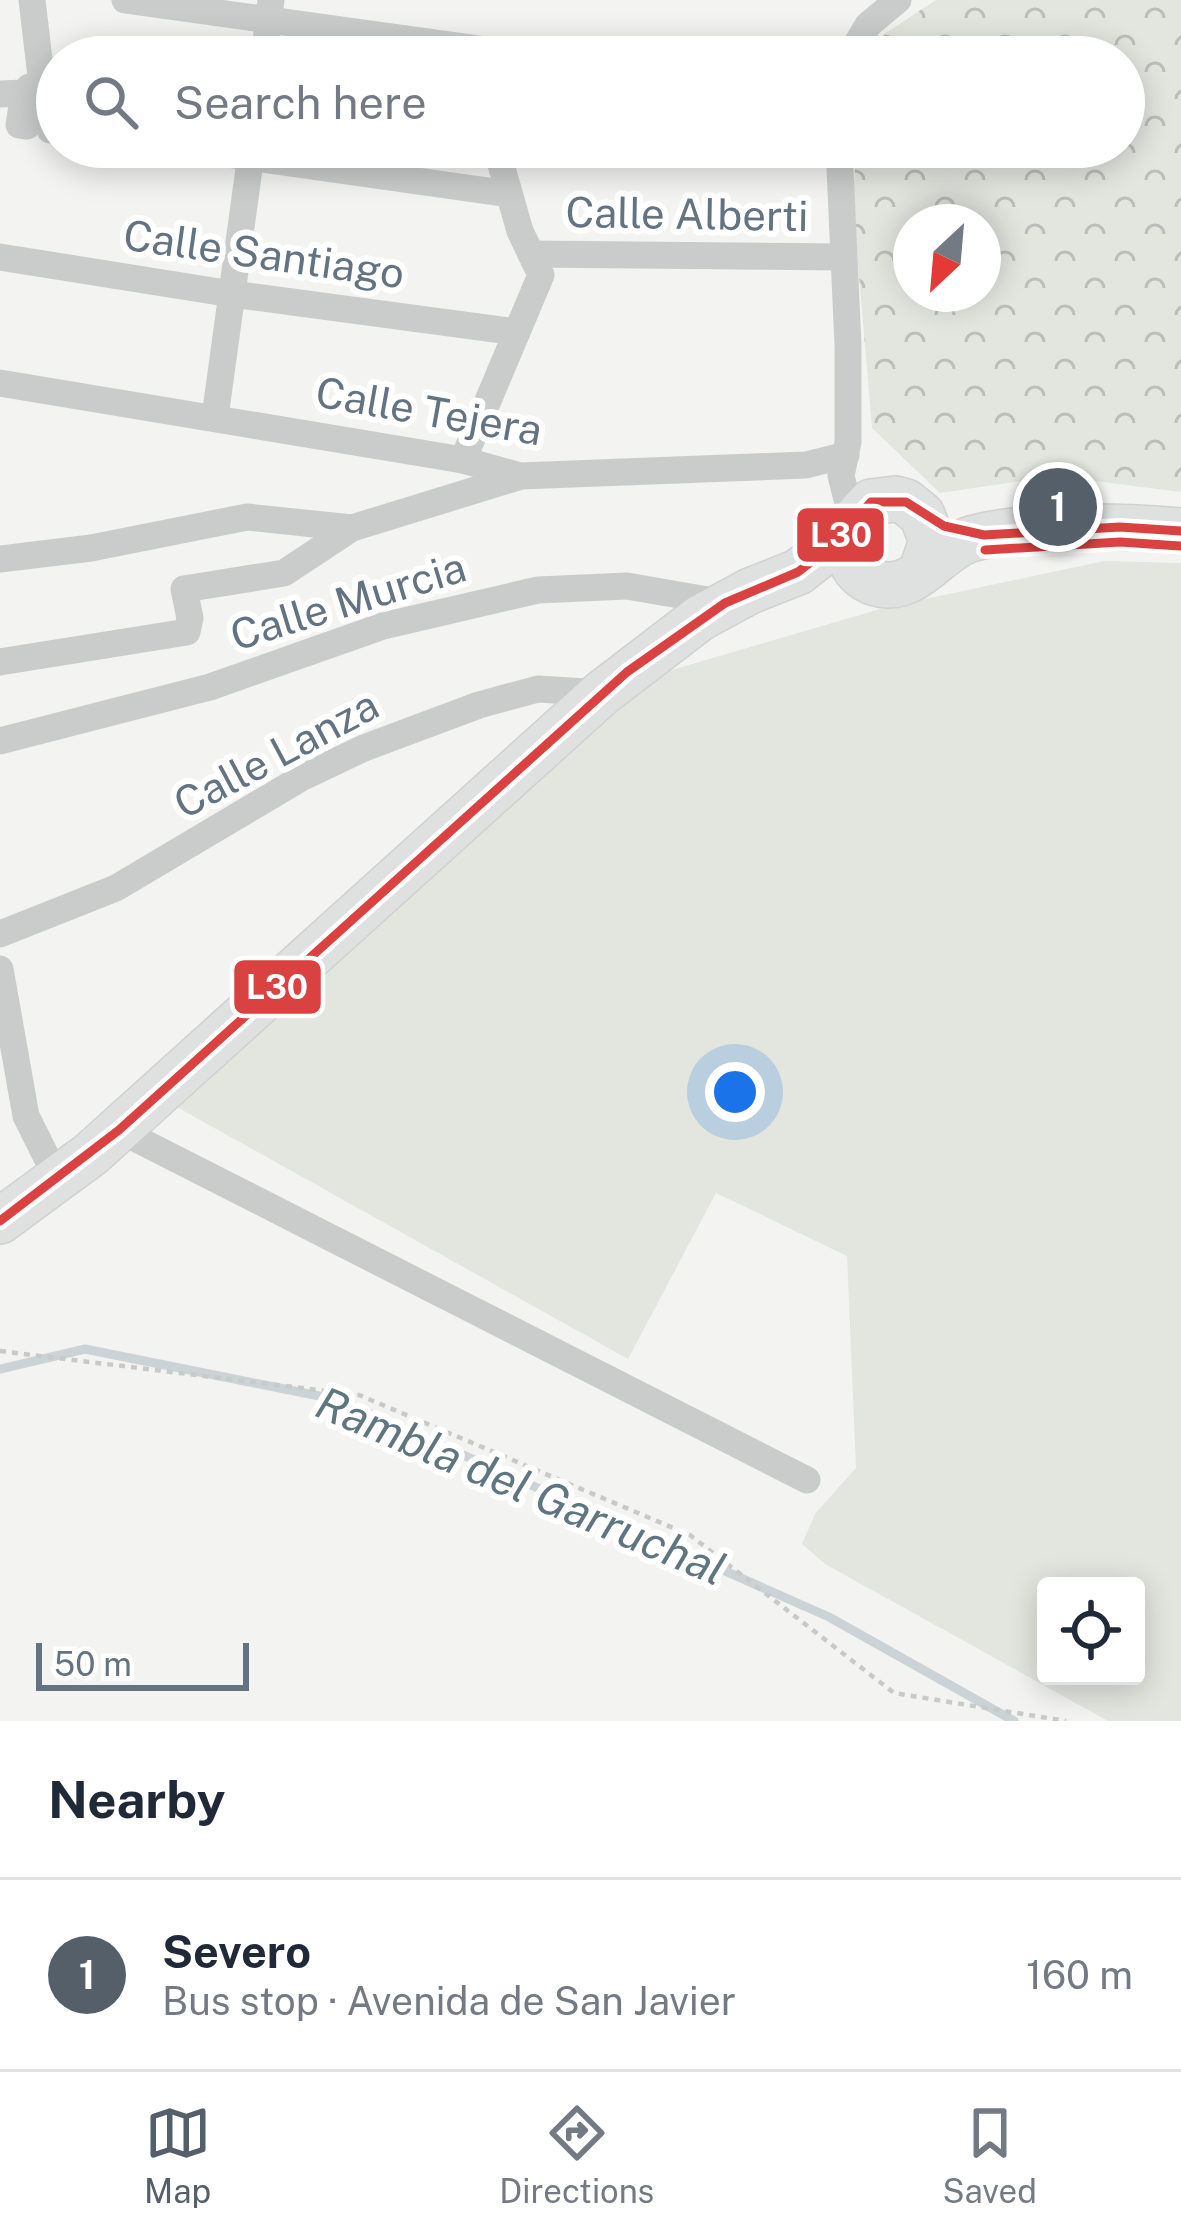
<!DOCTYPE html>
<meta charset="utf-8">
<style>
:root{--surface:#fff;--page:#f2f2f3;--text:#1f2937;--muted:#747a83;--line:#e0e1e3;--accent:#545f6a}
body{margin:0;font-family:"Public Sans",sans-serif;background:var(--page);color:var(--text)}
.controls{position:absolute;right:36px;bottom:36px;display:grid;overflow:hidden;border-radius:12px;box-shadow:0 6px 30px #0003}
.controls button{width:108px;height:108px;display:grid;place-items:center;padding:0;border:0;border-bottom:3px solid var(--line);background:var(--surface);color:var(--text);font:60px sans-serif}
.compass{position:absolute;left:893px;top:204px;width:108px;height:108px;border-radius:50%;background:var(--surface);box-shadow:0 6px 30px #0003;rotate:206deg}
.scale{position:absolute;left:36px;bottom:30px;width:213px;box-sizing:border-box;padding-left:12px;border:6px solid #637382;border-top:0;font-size:33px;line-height:42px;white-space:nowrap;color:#637382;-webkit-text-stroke:9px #fff;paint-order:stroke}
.you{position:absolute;left:735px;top:1092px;width:42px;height:42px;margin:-30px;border:9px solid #fff;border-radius:50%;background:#1a73e8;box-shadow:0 0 0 18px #1a73e833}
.badge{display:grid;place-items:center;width:78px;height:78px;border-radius:50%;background:var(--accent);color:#fff;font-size:39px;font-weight:700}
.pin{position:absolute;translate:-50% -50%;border:6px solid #fff;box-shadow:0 3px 12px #0006}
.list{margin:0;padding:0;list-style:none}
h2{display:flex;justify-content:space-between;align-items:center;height:156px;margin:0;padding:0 48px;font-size:51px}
h2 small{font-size:39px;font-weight:400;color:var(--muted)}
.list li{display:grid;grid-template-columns:78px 1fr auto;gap:36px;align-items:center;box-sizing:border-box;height:192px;padding:0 48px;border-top:3px solid var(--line)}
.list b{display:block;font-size:45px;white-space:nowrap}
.list p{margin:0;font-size:39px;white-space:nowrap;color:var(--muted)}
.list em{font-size:39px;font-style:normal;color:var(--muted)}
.icon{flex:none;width:66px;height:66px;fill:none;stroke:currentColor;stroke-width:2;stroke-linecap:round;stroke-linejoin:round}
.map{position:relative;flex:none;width:1181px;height:1721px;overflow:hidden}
.search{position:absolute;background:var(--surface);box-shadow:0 6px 30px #0003;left:36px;right:36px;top:36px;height:132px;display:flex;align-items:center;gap:30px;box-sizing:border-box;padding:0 42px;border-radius:66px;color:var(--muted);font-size:45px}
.sheet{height:348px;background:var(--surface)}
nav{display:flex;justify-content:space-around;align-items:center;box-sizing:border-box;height:168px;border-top:3px solid var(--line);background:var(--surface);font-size:33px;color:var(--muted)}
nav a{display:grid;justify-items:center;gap:6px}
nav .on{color:var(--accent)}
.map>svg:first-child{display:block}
</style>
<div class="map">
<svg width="1181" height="1721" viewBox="0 0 1181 1721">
<defs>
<pattern id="park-crowns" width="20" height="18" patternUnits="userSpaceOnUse" patternTransform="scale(3)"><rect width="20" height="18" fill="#e2e6df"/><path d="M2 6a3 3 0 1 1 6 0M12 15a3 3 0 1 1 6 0" fill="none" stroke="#bbbfba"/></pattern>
</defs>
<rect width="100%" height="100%" fill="#f3f4f1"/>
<path fill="#e2e6df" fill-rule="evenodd" d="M 1104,561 L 1181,563 L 1181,1721 L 1108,1721 L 825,1564 L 802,1544 L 815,1514 L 856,1468 L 847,1256 L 716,1193 L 628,1359 L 175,1106 L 658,674 L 887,607 ZM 1046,1586 L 1136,1586 L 1136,1676 L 1046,1676 Z"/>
<path fill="url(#park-crowns)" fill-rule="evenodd" d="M 936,0 L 1181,0 L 1181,492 L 1055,476 L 940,493 L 872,428 L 853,204 L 856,147 L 1124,147 L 1124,57 L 873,57 L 884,34 ZM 911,222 L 983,222 L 983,294 L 911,294 Z"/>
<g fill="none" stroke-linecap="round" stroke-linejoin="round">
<path stroke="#ccd3d6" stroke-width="9" d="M 0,1369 L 85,1349 L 339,1400 L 829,1617 L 1014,1721"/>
<defs>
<g id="primary">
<path d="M 849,525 C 841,553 855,584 888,585 C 918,586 940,550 968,540 C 1019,523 1126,526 1181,531"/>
<path d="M 0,1221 L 91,1154 L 602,693 L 700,618 L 750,591 L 798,572 L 829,548 L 871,502 L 895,499 L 906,502 L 922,515 L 932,541 L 923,567"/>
</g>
</defs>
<use href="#primary" stroke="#d0d1d0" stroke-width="48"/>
<path stroke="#c8cac9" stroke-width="4.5" stroke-dasharray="6 6" stroke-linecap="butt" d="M 0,1351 L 359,1395 L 690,1535 L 894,1693 L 1066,1721"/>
<g stroke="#cacccc" stroke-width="27">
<path d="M 125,0 L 536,57"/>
<path d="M 264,57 L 271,0"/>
<path d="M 849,57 L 868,25 L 898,0"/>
<path d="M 0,94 L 24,93 L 19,125 L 27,126 L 29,87 L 42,85 L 32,0"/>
<path d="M 50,130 L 57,131"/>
<path d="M 178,147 L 509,194"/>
<path d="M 839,147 L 848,345 L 848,442 L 841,476 L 852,519"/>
<path d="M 531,254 L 843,257"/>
<path d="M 0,257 L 232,294 L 517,332"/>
<path d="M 0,383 L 463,460 L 520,476 L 806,465 L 846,455"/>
<path d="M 215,417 L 252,147"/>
<path d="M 463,460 L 541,275 L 520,231 L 496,147"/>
<path d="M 0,559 L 91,548 L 247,517 L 352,528"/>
<path d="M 0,662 L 187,632 L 190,618 L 184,589 L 284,573 L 352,528 L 518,477"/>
<path d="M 0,741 L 210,687 L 383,626 L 538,590 L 627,586 L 725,603"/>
<path d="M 0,934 L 116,888 L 303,777 L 364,748 L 479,705 L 538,689 L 602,693"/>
<path d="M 0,969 L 26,1116 L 58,1180"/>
<path d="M 119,1130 L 807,1480"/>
</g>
<use href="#primary" stroke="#dfe0e0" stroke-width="45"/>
<defs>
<path id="bus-1" d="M 0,1221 L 119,1130 L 627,672 L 725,603 L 798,572 L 829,548 L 871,502 L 906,502 L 944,526 L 984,535 L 1120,527 L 1181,531"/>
<path id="bus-2" d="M 985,550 L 1120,542 L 1180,546"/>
</defs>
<use href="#bus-1" stroke="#fff" stroke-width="18"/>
<use href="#bus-2" stroke="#fff" stroke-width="18"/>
<use href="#bus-1" stroke="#da4241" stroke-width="9"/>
<use href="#bus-2" stroke="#da4241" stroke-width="9"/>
</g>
<g text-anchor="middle" stroke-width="12" stroke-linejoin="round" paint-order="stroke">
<g font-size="42" fill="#637382" stroke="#fff">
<text transform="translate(687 214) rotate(1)" y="15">Calle Alberti</text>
<text transform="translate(264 254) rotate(8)" y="15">Calle Santiago</text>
<text transform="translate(429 411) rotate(10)" y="15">Calle Tejera</text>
<text transform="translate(348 601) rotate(-17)" y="15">Calle Murcia</text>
<text transform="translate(276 754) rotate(-28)" y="15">Calle Lanza</text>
</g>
<g font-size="45" font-style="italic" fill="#5f757f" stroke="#fff">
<text transform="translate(521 1486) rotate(23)" y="16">Rambla del Garruchal</text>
</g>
</g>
<g stroke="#fff" stroke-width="4.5">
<rect x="795" y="506" width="91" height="58" rx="12" fill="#da4241"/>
<rect x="232" y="958" width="91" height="58" rx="12" fill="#da4241"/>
</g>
<g font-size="33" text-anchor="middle" font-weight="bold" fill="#fff">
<text x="841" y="547">L30</text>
<text x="277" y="999">L30</text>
</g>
</svg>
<div class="controls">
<button><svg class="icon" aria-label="locate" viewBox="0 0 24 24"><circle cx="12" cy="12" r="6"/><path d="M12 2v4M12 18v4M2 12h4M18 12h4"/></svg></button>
</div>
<svg class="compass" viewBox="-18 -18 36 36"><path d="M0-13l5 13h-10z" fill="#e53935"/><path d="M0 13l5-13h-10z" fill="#747a83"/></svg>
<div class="scale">50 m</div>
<div class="you"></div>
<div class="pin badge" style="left:1058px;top:507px">1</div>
<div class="search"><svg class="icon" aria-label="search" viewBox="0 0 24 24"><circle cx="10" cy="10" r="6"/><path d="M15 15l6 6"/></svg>Search here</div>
</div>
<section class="sheet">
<h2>Nearby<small></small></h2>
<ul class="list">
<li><span class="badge">1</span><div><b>Severo</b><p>Bus stop · Avenida de San Javier</p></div><em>160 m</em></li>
</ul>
</section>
<nav>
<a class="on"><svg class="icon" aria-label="map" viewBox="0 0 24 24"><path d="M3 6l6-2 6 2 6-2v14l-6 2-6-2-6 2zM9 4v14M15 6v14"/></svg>Map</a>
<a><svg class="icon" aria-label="directions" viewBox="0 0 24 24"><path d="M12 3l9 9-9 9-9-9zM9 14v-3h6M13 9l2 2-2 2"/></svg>Directions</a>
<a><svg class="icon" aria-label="saved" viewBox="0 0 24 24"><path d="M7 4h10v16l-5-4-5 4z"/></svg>Saved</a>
</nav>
